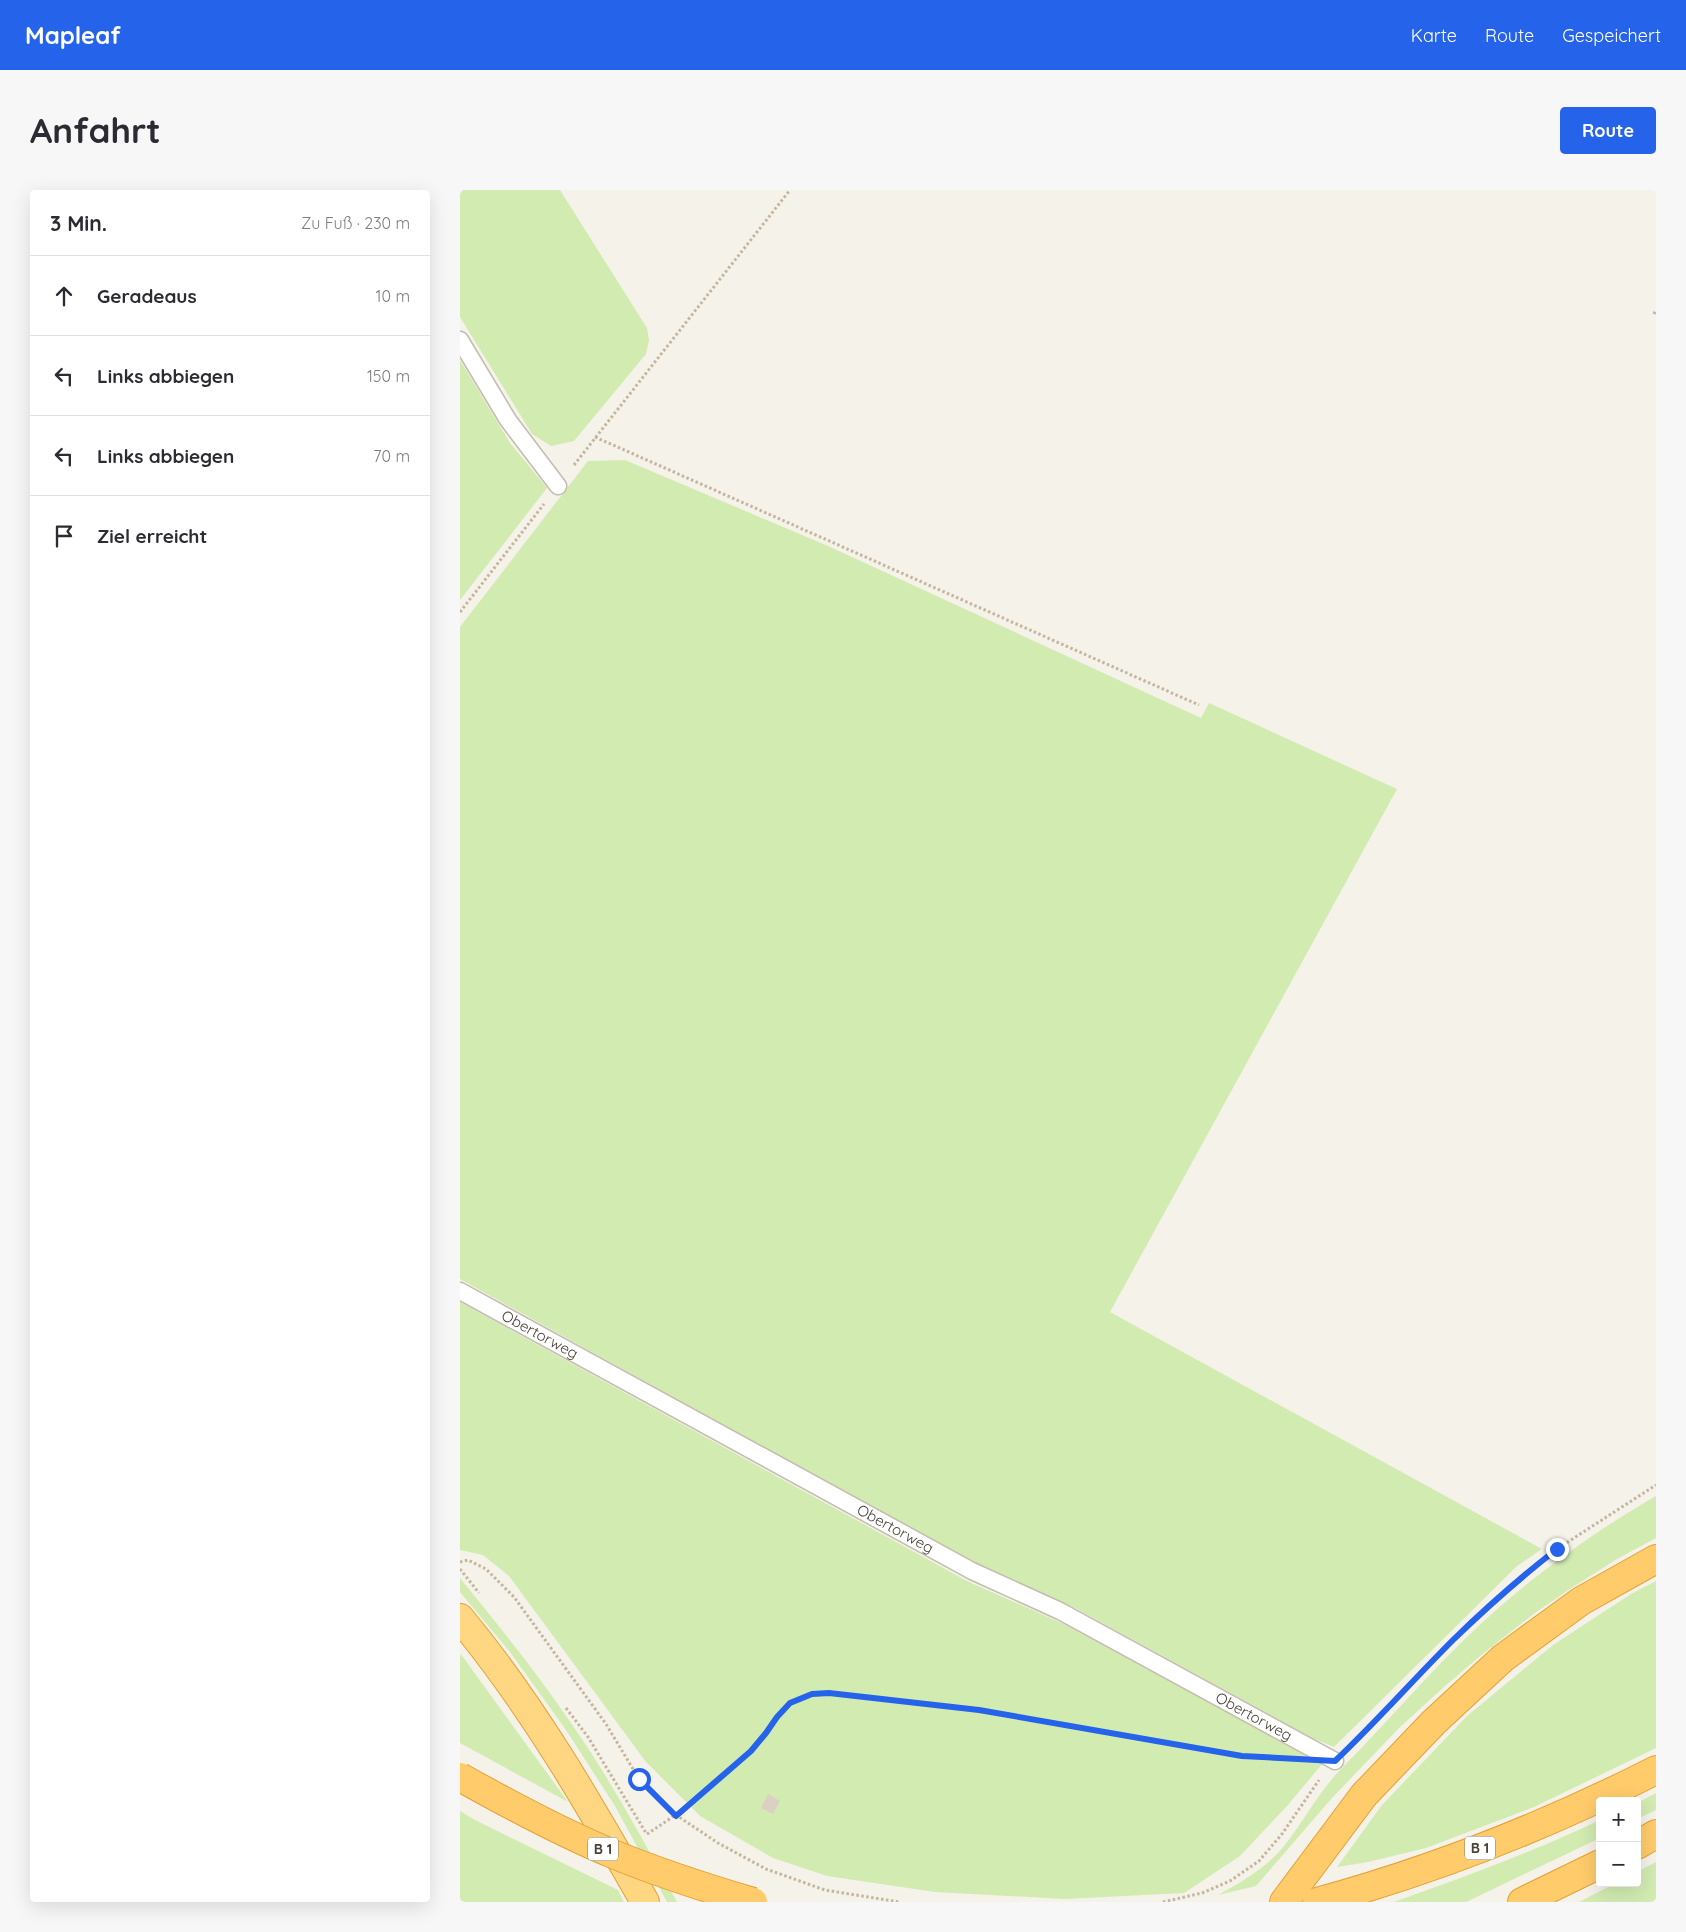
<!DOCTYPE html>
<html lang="de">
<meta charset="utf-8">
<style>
:root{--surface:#fff;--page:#f7f7f7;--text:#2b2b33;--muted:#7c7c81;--line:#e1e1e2;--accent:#2563eb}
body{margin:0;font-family:Quicksand,sans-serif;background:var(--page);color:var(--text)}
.controls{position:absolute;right:15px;bottom:15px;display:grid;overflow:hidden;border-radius:5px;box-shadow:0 5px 20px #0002}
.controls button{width:45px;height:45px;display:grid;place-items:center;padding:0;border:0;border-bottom:1px solid var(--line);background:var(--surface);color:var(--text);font:25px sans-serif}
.stop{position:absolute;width:15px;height:15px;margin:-11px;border:4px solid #2563eb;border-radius:50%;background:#fff}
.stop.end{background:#2563eb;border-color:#fff;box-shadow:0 1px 5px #0008}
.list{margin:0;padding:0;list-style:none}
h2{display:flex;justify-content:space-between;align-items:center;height:65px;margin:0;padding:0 20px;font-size:21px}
h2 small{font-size:16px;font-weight:400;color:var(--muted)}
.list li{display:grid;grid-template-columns:32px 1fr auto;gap:15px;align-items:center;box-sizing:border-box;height:80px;padding:0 20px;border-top:1px solid var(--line)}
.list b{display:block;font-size:19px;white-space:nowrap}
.list em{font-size:16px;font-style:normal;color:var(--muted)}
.icon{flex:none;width:28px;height:28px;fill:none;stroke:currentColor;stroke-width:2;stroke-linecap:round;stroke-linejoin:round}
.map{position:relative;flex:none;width:1196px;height:1712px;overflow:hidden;border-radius:5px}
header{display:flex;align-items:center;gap:30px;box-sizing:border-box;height:70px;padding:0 25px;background:var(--accent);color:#fff}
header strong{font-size:24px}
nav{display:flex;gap:28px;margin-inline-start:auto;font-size:18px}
.intro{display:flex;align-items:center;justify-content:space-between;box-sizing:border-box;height:120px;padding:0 30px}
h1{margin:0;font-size:35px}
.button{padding:12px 22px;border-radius:5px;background:var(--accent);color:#fff;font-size:18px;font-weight:700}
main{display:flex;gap:30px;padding:0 30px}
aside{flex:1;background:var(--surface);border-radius:5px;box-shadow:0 5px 20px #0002}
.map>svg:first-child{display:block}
</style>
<header>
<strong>Mapleaf</strong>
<nav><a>Karte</a><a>Route</a><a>Gespeichert</a></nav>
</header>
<div class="intro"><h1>Anfahrt</h1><a class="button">Route</a></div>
<main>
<aside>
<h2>3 Min.<small>Zu Fuß · 230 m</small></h2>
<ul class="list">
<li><svg class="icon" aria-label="ahead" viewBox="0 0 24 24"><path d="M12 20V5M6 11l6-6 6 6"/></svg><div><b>Geradeaus</b></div><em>10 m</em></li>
<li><svg class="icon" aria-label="left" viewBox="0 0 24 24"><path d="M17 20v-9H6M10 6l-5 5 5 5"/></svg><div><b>Links abbiegen</b></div><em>150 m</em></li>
<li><svg class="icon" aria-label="left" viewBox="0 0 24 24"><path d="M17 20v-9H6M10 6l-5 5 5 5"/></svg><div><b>Links abbiegen</b></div><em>70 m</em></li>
<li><svg class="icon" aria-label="arrive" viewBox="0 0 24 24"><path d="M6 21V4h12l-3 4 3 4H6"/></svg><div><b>Ziel erreicht</b></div></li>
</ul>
</aside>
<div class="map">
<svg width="1196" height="1712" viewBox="0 0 1196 1712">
<rect width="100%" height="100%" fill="#f5f2ea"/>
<g fill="#d2ebb1">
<path d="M 0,0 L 100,0 L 187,138 L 189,150 L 186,164 L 114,251 L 91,256 L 72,244 L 0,127 Z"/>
<path d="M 0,170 L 50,253 L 87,298 L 0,410 Z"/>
<path d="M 165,270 L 368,356 L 741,528 L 749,513 L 937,599 L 650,1122 L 1082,1359 L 1057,1376 L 874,1557 L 852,1548 L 613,1417 L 509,1371 L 0,1089 L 0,437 L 128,271 Z"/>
<path d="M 0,1112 L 507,1391 L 606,1435 L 863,1573 L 827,1616 L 780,1666 L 724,1703 L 605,1709 L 475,1702 L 367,1686 L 313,1668 L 240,1626 L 186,1572 L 49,1386 L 23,1365 L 0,1360 Z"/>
<path d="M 1196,1306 L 1196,1348 L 1157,1369 L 1110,1399 L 1075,1423 L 1025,1462 L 985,1496 L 940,1537 L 872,1608 L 796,1696 L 758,1705 C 782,1692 806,1678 824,1656 C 844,1631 858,1603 880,1580 C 929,1531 973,1477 1025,1430 C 1077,1383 1135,1341 1196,1306 Z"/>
<path d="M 0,1388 C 39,1436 78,1484 113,1536 C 152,1592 184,1652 217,1712 L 207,1712 L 155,1616 L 106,1540 L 50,1462 L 0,1402 Z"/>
<path d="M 1196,1391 L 1196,1558 L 1074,1617 L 966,1658 L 908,1672 L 877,1677 L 922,1615 L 1007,1526 L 1093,1455 L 1171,1404 Z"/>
<path d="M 0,1464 L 3,1467 L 108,1612 L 0,1553 Z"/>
<path d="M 1196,1603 L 1196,1620 L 1177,1629 L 1177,1613 Z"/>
<path d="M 0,1621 L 15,1630 L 158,1700 L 164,1712 L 0,1712 Z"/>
<path d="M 1140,1630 L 1140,1648 L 1006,1712 L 934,1712 C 1004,1687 1073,1662 1140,1630 Z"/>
<path d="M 1196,1672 L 1196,1712 L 1119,1712 L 1156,1693 L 1177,1693 L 1177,1682 Z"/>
</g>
<path fill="#dbd0c1" d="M 308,1604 L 320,1611 L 313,1624 L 301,1618 Z"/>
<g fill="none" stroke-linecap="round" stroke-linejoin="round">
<defs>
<g id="service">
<path d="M 0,150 L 48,230 L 98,296"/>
<path id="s1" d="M 0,1101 L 512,1381 L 600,1421 L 875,1571"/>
</g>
<path id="trunk" d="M 0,1428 C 73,1516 129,1614 185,1712"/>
<g id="motorway">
<path d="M 1177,1655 L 1196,1644"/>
<path d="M 824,1712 L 904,1605 L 974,1532 L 1043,1468 L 1121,1411 L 1196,1369"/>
<path d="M 857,1712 C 974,1680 1088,1635 1196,1580"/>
<path d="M 1062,1712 L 1140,1674"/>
</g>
</defs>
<use href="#service" stroke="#c4bcaf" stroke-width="19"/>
<use href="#trunk" stroke="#e4a135" stroke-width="30"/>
<use href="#motorway" stroke="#e4a135" stroke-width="30"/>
<g stroke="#c4b59c" stroke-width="3" stroke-dasharray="2.5 2.5" stroke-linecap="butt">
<path d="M 1194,124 L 1196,120"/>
<path d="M 135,247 L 739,515"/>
<path d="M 114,275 L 330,0"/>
<path d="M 0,422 L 84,314"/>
<path d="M 0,1372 L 8,1370 L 26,1379 L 54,1407 L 146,1534 L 179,1589 L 216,1625 L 258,1653 L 306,1679 L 365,1700 L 439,1712"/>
<path d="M 0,1379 L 19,1403"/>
<path d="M 106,1518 L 128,1547 L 186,1643"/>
<path d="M 892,1554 L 993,1450 L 1060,1388 L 1097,1359 L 1196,1295"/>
<path d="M 187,1644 C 223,1621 260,1592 291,1561 C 305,1547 313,1526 330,1514 C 341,1506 356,1504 369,1503 L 519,1520 L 783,1566 L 814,1567"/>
<path d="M 703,1712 L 742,1703 L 770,1691 L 799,1671 L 822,1644 L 859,1590"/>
</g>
<use href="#service" stroke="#fff" stroke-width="16"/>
<use href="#trunk" stroke="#ffd682" stroke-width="28"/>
<use href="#motorway" stroke="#ffcb6b" stroke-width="28"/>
<defs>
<path id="motorway-bridge" d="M 0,1587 C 50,1615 100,1642 153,1664 C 199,1683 246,1698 293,1712"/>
</defs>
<use href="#motorway-bridge" stroke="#e4a135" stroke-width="30" stroke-linecap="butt"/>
<use href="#motorway-bridge" stroke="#ffcb6b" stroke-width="28"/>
</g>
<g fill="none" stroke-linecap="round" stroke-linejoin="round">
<path stroke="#2563eb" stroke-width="6" d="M 179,1589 L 216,1626 L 291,1561 L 306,1543 L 317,1527 L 330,1513 L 352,1504 L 369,1503 L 519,1520 L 782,1566 L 875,1571 C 916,1532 953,1490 993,1450 C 1026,1418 1061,1387 1097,1359"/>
</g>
<g text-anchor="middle" stroke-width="4.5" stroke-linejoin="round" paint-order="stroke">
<g fill="#fff" stroke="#807b73" stroke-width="1">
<rect x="1005" y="1646.5" width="30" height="23" rx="4"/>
<rect x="128" y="1647.5" width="30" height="23" rx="4"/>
</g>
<g font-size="14" font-weight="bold" fill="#4a4237">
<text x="1020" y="1663">B 1</text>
<text x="143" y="1664">B 1</text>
</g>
<g font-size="15" fill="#4a4237" stroke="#fff">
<text dy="5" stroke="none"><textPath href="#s1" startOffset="91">Obertorweg</textPath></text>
<text dy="5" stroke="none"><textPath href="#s1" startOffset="496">Obertorweg</textPath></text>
<text dy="5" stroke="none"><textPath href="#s1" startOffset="901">Obertorweg</textPath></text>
</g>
</g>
</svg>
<div class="controls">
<button>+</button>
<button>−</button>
</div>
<div class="stop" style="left:179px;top:1589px"></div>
<div class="stop end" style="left:1097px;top:1359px"></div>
</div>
</main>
